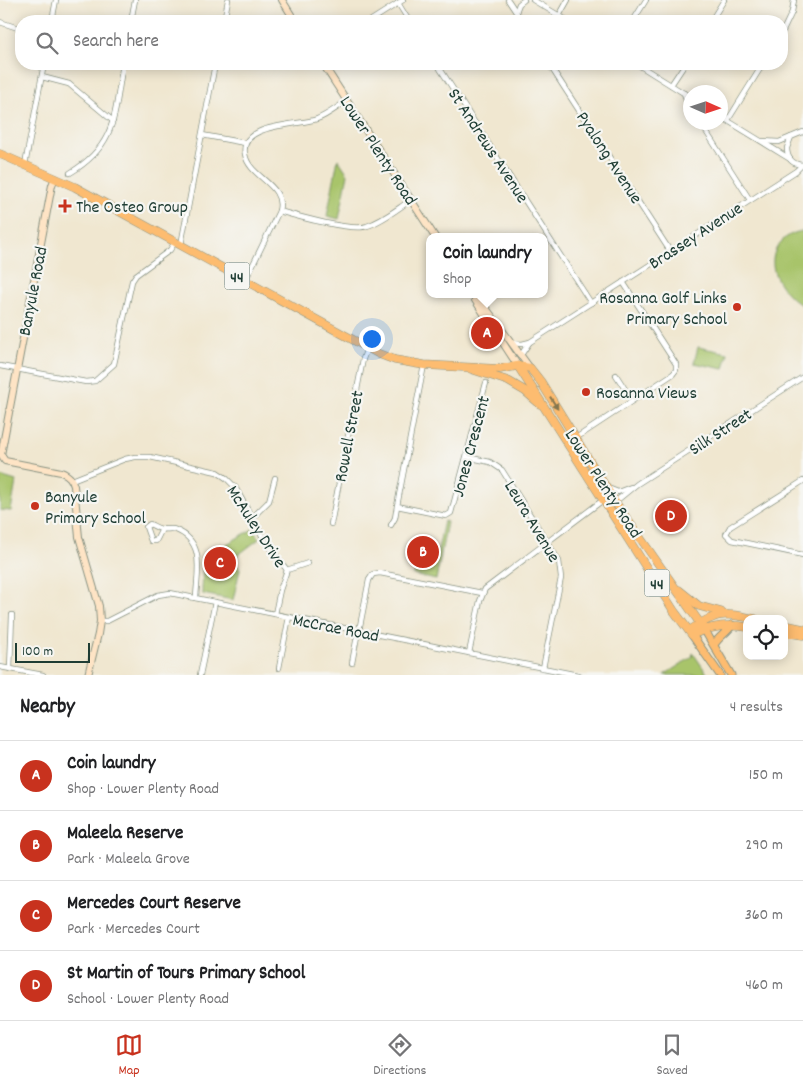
<!DOCTYPE html>
<meta charset="utf-8">
<style>
:root{--surface:#fff;--page:#f2f2f2;--text:#202124;--muted:#757577;--line:#e0e0e0;--accent:#c8321e}
body{margin:0;font-family:Dekko,sans-serif;background:var(--page);color:var(--text)}
.controls{position:absolute;right:15px;bottom:15px;display:grid;overflow:hidden;border-radius:10px;box-shadow:0 2px 12px #0003}
.controls button{width:45px;height:45px;display:grid;place-items:center;padding:0;border:0;border-bottom:1px solid var(--line);background:var(--surface);color:var(--text);font:25px sans-serif}
.compass{position:absolute;left:683px;top:85px;width:45px;height:45px;border-radius:50%;background:var(--surface);box-shadow:0 2px 12px #0003;rotate:93deg}
.scale{position:absolute;left:15px;bottom:12px;width:75px;box-sizing:border-box;padding-left:5px;border:2px solid #1f3d34;border-top:0;font-size:14px;line-height:18px;white-space:nowrap;color:#1f3d34;-webkit-text-stroke:4px #f6f6f2;paint-order:stroke}
.you{position:absolute;left:371px;top:338px;width:18px;height:18px;margin:-12px;border:4px solid #fff;border-radius:50%;background:#1a73e8;box-shadow:0 0 0 8px #1a73e833}
.badge{display:grid;place-items:center;width:32px;height:32px;border-radius:50%;background:var(--accent);color:#fff;font-size:16px;font-weight:700}
.pin{position:absolute;translate:-50% -50%;border:2px solid #fff;box-shadow:0 1px 5px #0006}
.popup{position:absolute;left:426px;top:233px;width:122px;height:65px;box-sizing:border-box;display:grid;place-content:center;border-radius:10px;background:var(--surface);filter:drop-shadow(0 1px 4px #0005);font-size:16px;white-space:nowrap;color:var(--muted)}
.popup b{font-size:19px;color:var(--text)}
.popup::after{content:'';position:absolute;left:50%;top:100%;margin-left:-10px;border:10px solid transparent;border-top-color:var(--surface)}
.list{margin:0;padding:0;list-style:none}
h2{display:flex;justify-content:space-between;align-items:center;height:65px;margin:0;padding:0 20px;font-size:21px}
h2 small{font-size:16px;font-weight:400;color:var(--muted)}
.list li{display:grid;grid-template-columns:32px 1fr auto;gap:15px;align-items:center;box-sizing:border-box;height:70px;padding:0 20px;border-top:1px solid var(--line)}
.list b{display:block;font-size:19px;white-space:nowrap}
.list p{margin:0;font-size:16px;white-space:nowrap;color:var(--muted)}
.list em{font-size:16px;font-style:normal;color:var(--muted)}
.icon{flex:none;width:28px;height:28px;fill:none;stroke:currentColor;stroke-width:2;stroke-linecap:round;stroke-linejoin:round}
.map{position:relative;flex:none;width:803px;height:675px;overflow:hidden}
.search{position:absolute;background:var(--surface);box-shadow:0 2px 12px #0003;left:15px;right:15px;top:15px;height:55px;display:flex;align-items:center;gap:12px;box-sizing:border-box;padding:0 18px;border-radius:20px;color:var(--muted);font-size:19px}
.sheet{height:345px;background:var(--surface)}
nav{display:flex;justify-content:space-around;align-items:center;box-sizing:border-box;height:70px;border-top:1px solid var(--line);background:var(--surface);font-size:14px;color:var(--muted)}
nav a{display:grid;justify-items:center;gap:2px}
nav .on{color:var(--accent)}
.map>svg:first-child{display:block}
</style>
<div class="map">
<svg width="803" height="675" viewBox="0 0 803 675">
<rect width="100%" height="100%" fill="#f6f6f2"/>
<filter id="ink" filterUnits="userSpaceOnUse"><feTurbulence type="fractalNoise" baseFrequency=".02" numOctaves="2"/><feDisplacementMap in="SourceGraphic" scale="10" xChannelSelector="R" yChannelSelector="G"/><feConvolveMatrix kernelMatrix="1 2 1 2 8 2 1 2 1" color-interpolation-filters="sRGB"/></filter>
<filter id="wash" filterUnits="userSpaceOnUse"><feTurbulence type="fractalNoise" baseFrequency=".0096" numOctaves="4" result="noise"/><feDisplacementMap in="SourceGraphic" scale="20" xChannelSelector="R" yChannelSelector="G"/><feGaussianBlur stdDeviation="1.12" result="paint"/><feColorMatrix in="noise" values="0 0 0 0 0 0 0 0 0 0 0 0 0 0 0 0 0 1.4 0 .05"/><feComposite in="paint" operator="in"/></filter>
<g filter="url(#wash)">
<rect width="100%" height="100%" fill="#f0e7d0"/>
<g fill="#a8c46b" stroke="#648050">
<path d="M 338,159 L 348,174 L 339,219 L 327,216 Z"/>
<path d="M 803,231 L 803,306 C 782,294 760,263 782,241 C 788,235 795,232 803,231 Z"/>
<path d="M 698,347 L 728,353 L 724,369 L 694,363 Z"/>
<path d="M 0,476 L 16,481 L 11,511 L 0,510 Z"/>
<path d="M 444,521 L 447,522 L 436,580 L 414,575 L 419,550 L 437,554 Z"/>
<path d="M 253,529 L 259,539 L 234,558 L 240,569 L 233,600 L 203,594 L 202,590 L 204,557 Z"/>
<path d="M 693,653 L 708,675 L 664,675 L 692,657 Z"/>
</g>
</g>
<g filter="url(#ink)">
<g fill="none" stroke-linecap="round" stroke-linejoin="round">
<defs>
<g id="street">
<path d="M 508,0 L 522,21"/>
<path d="M 533,0 L 568,21"/>
<path d="M 398,3 L 409,21"/>
<path d="M 516,12 L 519,4 L 524,0"/>
<path d="M 559,16 L 568,0"/>
<path d="M 52,21 L 56,0"/>
<path d="M 131,21 L 135,0"/>
<path d="M 224,21 L 228,0"/>
<path d="M 370,21 L 403,0"/>
<path d="M 633,21 L 646,0"/>
<path d="M 711,21 L 724,0"/>
<path d="M 0,22 L 21,29"/>
<path d="M 782,33 L 792,12 L 794,0"/>
<path d="M 437,64 L 591,303"/>
<path d="M 549,64 L 670,251"/>
<path d="M 637,64 L 690,97"/>
<path d="M 42,77 L 69,84 L 113,121"/>
<path d="M 671,85 L 685,64"/>
<path d="M 684,93 L 686,100 L 690,107"/>
<path d="M 720,116 L 790,159"/>
<path d="M 728,120 L 763,64"/>
<path d="M 700,122 L 750,200"/>
<path d="M 202,135 L 245,143"/>
<path d="M 762,141 L 779,142 L 791,137"/>
<path d="M 25,165 L 44,64"/>
<path d="M 802,165 C 792,164 787,158 787,148 L 791,137 L 803,132"/>
<path d="M 70,173 C 118,144 114,113 123,64"/>
<path d="M 279,211 C 296,216 353,232 367,226 C 383,221 397,209 411,200"/>
<path d="M 181,245 L 215,64"/>
<path d="M 245,281 L 279,211 C 286,184 249,178 245,154 C 239,123 298,126 317,119 C 328,115 337,107 347,101"/>
<path d="M 512,343 L 522,344 L 530,342 L 796,171 L 802,165"/>
<path d="M 521,355 L 529,343"/>
<path d="M 424,365 L 397,506 L 446,516 L 451,513 L 486,383"/>
<path d="M 0,366 L 86,382 L 95,381 L 114,364 L 132,281 L 136,275 L 170,250 L 175,242"/>
<path d="M 616,375 L 632,400"/>
<path d="M 576,438 L 673,374 L 676,370 L 676,364 L 623,282"/>
<path d="M 467,457 L 490,462 L 502,470 L 559,561 L 561,578 L 543,668"/>
<path d="M 72,480 L 125,459 L 135,457 L 150,457 L 217,472 L 226,478 L 235,487 L 265,541 L 287,570 L 280,590 L 275,614"/>
<path d="M 803,481 L 730,527 L 726,534 L 732,540 L 803,555"/>
<path d="M 608,488 L 618,492 L 631,487"/>
<path d="M 615,502 L 637,484 L 803,377"/>
<path d="M 252,518 L 269,501 L 275,478"/>
<path d="M 331,524 L 363,359 L 367,348"/>
<path d="M 391,525 L 395,518 L 397,506"/>
<path d="M 162,529 L 156,541 L 151,541 L 146,527 L 150,524 C 154,526 157,528 161,529 C 166,530 172,528 176,530 C 206,542 197,573 196,598"/>
<path d="M 287,570 L 308,563"/>
<path d="M 100,621 L 107,621 L 158,595 L 170,593 L 578,675"/>
<path d="M 359,631 L 369,580 L 373,574 L 380,573 L 482,593"/>
<path d="M 469,653 L 480,601 L 485,589 L 603,500"/>
<path d="M 352,663 L 358,631"/>
<path d="M 0,667 L 43,675"/>
<path d="M 279,668 L 289,617"/>
<path d="M 10,669 L 12,615"/>
<path d="M 200,675 L 215,602"/>
</g>
<g id="secondary">
<path d="M 282,0 L 295,21"/>
<path d="M 323,64 L 435,237"/>
<path d="M 55,178 L 52,185 L 1,455 L 5,461 L 61,472 C 69,475 72,479 74,486 L 79,537 L 99,606 L 100,621 L 98,634 L 88,675"/>
<path d="M 474,294 L 486,308 L 530,368"/>
<path d="M 475,300 L 518,366"/>
</g>
<g id="primary">
<path d="M 704,629 L 731,675"/>
<path d="M 692,635 L 720,675"/>
<path d="M 714,645 C 719,636 727,633 732,625"/>
</g>
<g id="highway">
<path d="M 0,154 L 75,187 L 379,354 L 395,360 L 424,365 L 500,369 L 517,366 L 530,368 L 541,382 L 615,502 L 704,629"/>
<path d="M 518,366 L 674,611 L 692,635 C 710,626 727,624 747,627"/>
<path d="M 471,369 L 508,381 L 525,391 L 540,404"/>
<path d="M 679,590 L 699,606 L 721,612"/>
<path d="M 784,625 L 803,629"/>
<path d="M 689,631 C 717,612 722,612 755,619"/>
<path d="M 784,632 L 803,635"/>
</g>
</defs>
<use href="#street" stroke="#889282" stroke-width="6"/>
<use href="#secondary" stroke="#889282" stroke-width="8"/>
<use href="#primary" stroke="#889282" stroke-width="9"/>
<use href="#highway" stroke="#889282" stroke-width="9"/>
<use href="#street" stroke="#fff" stroke-width="4.5"/>
<use href="#secondary" stroke="#fee4c5" stroke-width="6"/>
<use href="#primary" stroke="#fdbc6f" stroke-width="7"/>
<use href="#highway" stroke="#fdbc6f" stroke-width="8"/>
</g>
<defs><path id="oneway-solid" d="M-6-.8H1V-3.2L6.5 0L1 3.2V.8H-6Z" transform="scale(1.25)"/></defs>
<use fill="#83764f" href="#oneway-solid" transform="translate(554 403) rotate(58)"/>
</g>
<g fill="#c8321e" stroke="#f6f6f2" stroke-width="2">
<path d="M62.5 198.5h5v5h5v5h-5v5h-5v-5h-5v-5h5z"/>
<circle cx="737" cy="307" r="5"/>
<circle cx="586" cy="392" r="5"/>
<circle cx="35" cy="506" r="5"/>
</g>
<g text-anchor="middle" stroke-width="4.5" stroke-linejoin="round" paint-order="stroke">
<g fill="#f6f6f2" stroke="#60746d" stroke-width="1">
<rect x="224.5" y="262.5" width="25" height="27" rx="4"/>
<rect x="644.5" y="569.5" width="25" height="27" rx="4"/>
</g>
<g font-size="16" font-weight="bold" fill="#1f3d34">
<text x="237" y="282">44</text>
<text x="657" y="589">44</text>
</g>
<g font-size="18" fill="#1f3d34" stroke="#f6f6f2">
<text transform="translate(489 145) rotate(57)" y="6">St Andrews Avenue</text>
<text transform="translate(379 150) rotate(57)" y="6">Lower Plenty Road</text>
<text transform="translate(610 157) rotate(57)" y="6">Pyalong Avenue</text>
<text transform="translate(695 235) rotate(-33)" y="6">Brassey Avenue</text>
<text transform="translate(32 291) rotate(-79)" y="6">Banyule Road</text>
<text transform="translate(720 431) rotate(-33)" y="6">Silk Street</text>
<text transform="translate(348 436) rotate(-79)" y="6">Rowell Street</text>
<text transform="translate(470 446) rotate(-75)" y="6">Jones Crescent</text>
<text transform="translate(604 483) rotate(57)" y="6">Lower Plenty Road</text>
<text transform="translate(533 521) rotate(59)" y="6">Leura Avenue</text>
<text transform="translate(257 526) rotate(57)" y="6">McAuley Drive</text>
<text transform="translate(336 627) rotate(11)" y="6">McCrae Road</text>
</g>
<g font-size="18" fill="#1f3d34" stroke="#f6f6f2" text-anchor="start">
<text x="76" y="212">The Osteo Group</text>
<text x="727" y="303" text-anchor="end">Rosanna Golf Links<tspan x="727" dy="21">Primary School</tspan></text>
<text x="596" y="398">Rosanna Views</text>
<text x="45" y="502">Banyule<tspan x="45" dy="21">Primary School</tspan></text>
</g>
</g>
</svg>
<div class="controls">
<button><svg class="icon" aria-label="locate" viewBox="0 0 24 24"><circle cx="12" cy="12" r="6"/><path d="M12 2v4M12 18v4M2 12h4M18 12h4"/></svg></button>
</div>
<svg class="compass" viewBox="-18 -18 36 36"><path d="M0-13l5 13h-10z" fill="#e53935"/><path d="M0 13l5-13h-10z" fill="#757577"/></svg>
<div class="scale">100 m</div>
<div class="you"></div>
<div class="pin badge" style="left:487px;top:333px">A</div>
<div class="popup"><b>Coin laundry</b>Shop</div>
<div class="pin badge" style="left:423px;top:552px">B</div>
<div class="pin badge" style="left:220px;top:563px">C</div>
<div class="pin badge" style="left:671px;top:516px">D</div>
<div class="search"><svg class="icon" aria-label="search" viewBox="0 0 24 24"><circle cx="10" cy="10" r="6"/><path d="M15 15l6 6"/></svg>Search here</div>
</div>
<section class="sheet">
<h2>Nearby<small>4 results</small></h2>
<ul class="list">
<li><span class="badge">A</span><div><b>Coin laundry</b><p>Shop · Lower Plenty Road</p></div><em>150 m</em></li>
<li><span class="badge">B</span><div><b>Maleela Reserve</b><p>Park · Maleela Grove</p></div><em>290 m</em></li>
<li><span class="badge">C</span><div><b>Mercedes Court Reserve</b><p>Park · Mercedes Court</p></div><em>360 m</em></li>
<li><span class="badge">D</span><div><b>St Martin of Tours Primary School</b><p>School · Lower Plenty Road</p></div><em>460 m</em></li>
</ul>
</section>
<nav>
<a class="on"><svg class="icon" aria-label="map" viewBox="0 0 24 24"><path d="M3 6l6-2 6 2 6-2v14l-6 2-6-2-6 2zM9 4v14M15 6v14"/></svg>Map</a>
<a><svg class="icon" aria-label="directions" viewBox="0 0 24 24"><path d="M12 3l9 9-9 9-9-9zM9 14v-3h6M13 9l2 2-2 2"/></svg>Directions</a>
<a><svg class="icon" aria-label="saved" viewBox="0 0 24 24"><path d="M7 4h10v16l-5-4-5 4z"/></svg>Saved</a>
</nav>
